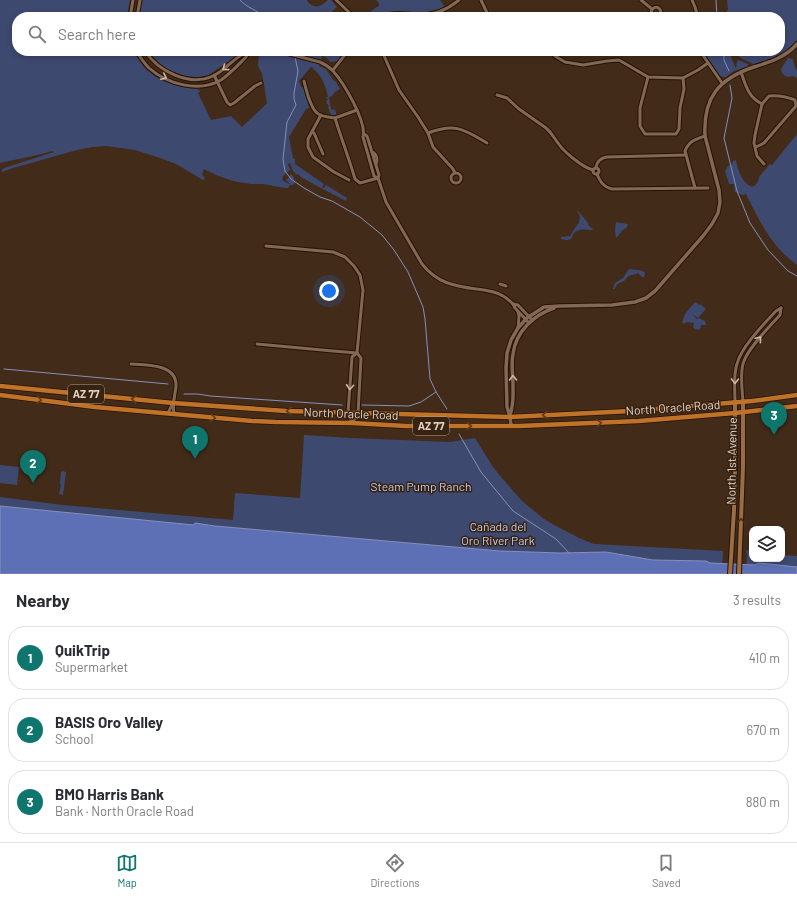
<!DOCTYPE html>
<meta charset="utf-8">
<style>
:root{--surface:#fff;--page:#f7f7f7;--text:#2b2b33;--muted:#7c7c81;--line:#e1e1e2;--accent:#0f766e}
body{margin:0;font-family:Barlow,sans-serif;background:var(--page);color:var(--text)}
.controls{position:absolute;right:12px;bottom:12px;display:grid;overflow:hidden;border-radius:8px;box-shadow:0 2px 6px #0003}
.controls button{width:36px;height:36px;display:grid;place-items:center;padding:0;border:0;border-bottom:1px solid var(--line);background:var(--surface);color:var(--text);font:20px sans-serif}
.you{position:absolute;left:329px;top:291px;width:14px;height:14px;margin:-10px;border:3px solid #fff;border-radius:50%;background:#1a73e8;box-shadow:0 0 0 6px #1a73e833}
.badge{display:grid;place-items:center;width:26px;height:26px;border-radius:50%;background:var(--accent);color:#fff;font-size:13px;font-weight:700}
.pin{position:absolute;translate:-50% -33px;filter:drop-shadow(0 1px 2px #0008)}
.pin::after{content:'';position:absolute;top:21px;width:14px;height:12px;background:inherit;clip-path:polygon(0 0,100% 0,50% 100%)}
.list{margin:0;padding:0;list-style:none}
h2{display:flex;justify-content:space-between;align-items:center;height:52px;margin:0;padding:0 16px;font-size:17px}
h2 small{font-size:13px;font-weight:400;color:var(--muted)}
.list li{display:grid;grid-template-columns:26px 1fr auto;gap:12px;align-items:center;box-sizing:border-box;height:64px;margin:0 8px 8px;padding:0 8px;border:1px solid var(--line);border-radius:16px}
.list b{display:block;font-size:15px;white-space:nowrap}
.list p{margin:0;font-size:13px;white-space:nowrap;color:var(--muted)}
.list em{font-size:13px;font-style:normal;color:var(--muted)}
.icon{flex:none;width:22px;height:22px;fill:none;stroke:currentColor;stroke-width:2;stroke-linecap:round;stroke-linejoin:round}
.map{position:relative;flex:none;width:797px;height:574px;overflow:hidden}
.search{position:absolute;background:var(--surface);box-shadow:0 2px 6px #0003;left:12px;right:12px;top:12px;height:44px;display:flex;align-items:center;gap:10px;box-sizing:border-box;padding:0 14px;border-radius:16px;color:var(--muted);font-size:15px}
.sheet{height:268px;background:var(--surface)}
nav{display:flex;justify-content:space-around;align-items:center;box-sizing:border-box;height:56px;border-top:1px solid var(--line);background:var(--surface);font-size:11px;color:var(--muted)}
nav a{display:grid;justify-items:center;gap:2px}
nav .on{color:var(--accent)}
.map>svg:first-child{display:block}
</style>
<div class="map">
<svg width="797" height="574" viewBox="0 0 797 574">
<rect width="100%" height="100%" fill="#422b19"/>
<g fill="#3e4970">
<path d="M 0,0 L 130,0 L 127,17 L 17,17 L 17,51 L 134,51 C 137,56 140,62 144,67 C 157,81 178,88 198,89 L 200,91 L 198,93 L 211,120 L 231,116 L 242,127 L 261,109 L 267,103 L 262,73 L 261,72 L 258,66 L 259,54 L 263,53 L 271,55 L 273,54 L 274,51 L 345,51 L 337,61 L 331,62 C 328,60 326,56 322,56 L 319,66 L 326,69 L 333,80 L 336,82 L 340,89 L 335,92 L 332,96 L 329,97 L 331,110 L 334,109 L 336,112 L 336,115 L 331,115 L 328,107 L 329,106 L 326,102 L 328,99 L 326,98 L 326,97 L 328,97 C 326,87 322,75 313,69 L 314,68 L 311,67 L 299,81 L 301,87 L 302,87 L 305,90 L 309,108 L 306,109 L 289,137 L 293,158 L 295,159 L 295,164 L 324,184 L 322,188 L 324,188 L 326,185 L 347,198 L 346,201 L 317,186 L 301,177 L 298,174 L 297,175 L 293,171 L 290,163 L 288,164 L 290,170 L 283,176 L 282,180 L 289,184 L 290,184 L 286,180 L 286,179 L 288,179 L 290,175 L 291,174 L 294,177 L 294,180 L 295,183 L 293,185 L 290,185 L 288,188 C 279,188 272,185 263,184 C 259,184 255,184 251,184 C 233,182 219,177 204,169 L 202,175 L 204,177 L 205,179 L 203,180 L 176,164 L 160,158 L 135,150 L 106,146 L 93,147 L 77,150 L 13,168 L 2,172 L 2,170 L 4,168 L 54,152 L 52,151 L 42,154 L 0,163 Z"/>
<path d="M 142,0 L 307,0 L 307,1 C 315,10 320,7 328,0 L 331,0 L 337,7 L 329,14 L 326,11 L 320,17 L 139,17 Z"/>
<path d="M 376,0 L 440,0 L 445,7 C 435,11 424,13 414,12 C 406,12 397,10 388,12 C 382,13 377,17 370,17 L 368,14 L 375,8 L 379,6 L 379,3 Z"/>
<path d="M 727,0 L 797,0 L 797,40 C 783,56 773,59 753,64 C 747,60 738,59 734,51 L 780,51 L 780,17 L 726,17 L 725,15 L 728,9 Z"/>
<path d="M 148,51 L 244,51 L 207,76 L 199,77 L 189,77 L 179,74 L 167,69 L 158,62 Z"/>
<path d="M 702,51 L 729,51 L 735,67 L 736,68 C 737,66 736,63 738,60 L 748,64 L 748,66 L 734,71 L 726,77 L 722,77 L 717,73 Z"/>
<path d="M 788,58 L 793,59 L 795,68 L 797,70 L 797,78 L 793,76 L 789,77 L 785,76 L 782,73 L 781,69 Z"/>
<path d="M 797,134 L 797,265 C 771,246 760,222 746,194 L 743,195 L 735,192 L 734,184 L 729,184 L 725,171 L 728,166 L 732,164 L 733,161 L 736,160 C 737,165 738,170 740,174 C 745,184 754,194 759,178 L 759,177 L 770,164 L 772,165 Z"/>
<path d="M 577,211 L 578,211 L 588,223 L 589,226 L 593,229 L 592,230 C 584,229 573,228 572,238 C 568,241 565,240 561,239 L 561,237 L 570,236 C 572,233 573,231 575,228 C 579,222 579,225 580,216 Z"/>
<path d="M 616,222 L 620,223 L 628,224 C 627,229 624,228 621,232 C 619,234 619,236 616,238 C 615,235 615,226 616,222 Z"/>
<path d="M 629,269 C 634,270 642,269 645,273 L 644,277 L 642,277 L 638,273 C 635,275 632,274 629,276 C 625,278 628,278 624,281 C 619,283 617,283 615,289 L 613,289 L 615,283 L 623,278 Z"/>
<path d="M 695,302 L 699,305 L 700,304 L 706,309 L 698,318 L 692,314 L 697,319 L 699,318 L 705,321 L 706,325 L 701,325 L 700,329 C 697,330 695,330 693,327 L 694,323 L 687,322 L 684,324 L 682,322 L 685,314 Z"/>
<path d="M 304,435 L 351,438 L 450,442 L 475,438 L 493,467 L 501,477 L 522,501 L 544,519 L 556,526 L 579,538 L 594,544 L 723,551 L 722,574 L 0,574 L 0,497 L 63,505 L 233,520 L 235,493 L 300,498 Z"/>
<path d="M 0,465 L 19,467 L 17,485 L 0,483 Z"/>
<path d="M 62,471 L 66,472 L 63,495 L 59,494 L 61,485 L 60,484 L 61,472 Z"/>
<path d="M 752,548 L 752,559 L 782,559 L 782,555 L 797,556 L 797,574 L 746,574 L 747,555 L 746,551 Z"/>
</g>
<path fill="#5e70b5" stroke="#868ebb" d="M 0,506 L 194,525 L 195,523 L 215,526 L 500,551 L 560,553 L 606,552 L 653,560 L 706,561 L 710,563 L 755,565 L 759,563 L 797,567 L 797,574 L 0,574 Z"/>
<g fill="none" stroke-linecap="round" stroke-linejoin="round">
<g stroke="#868ebb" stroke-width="1">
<path d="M 240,0 C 247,8 257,10 265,17"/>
<path d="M 716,0 L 717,17"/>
<path d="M 724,51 L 724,60 L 729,71"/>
<path d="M 295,57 L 298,71 L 294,93 L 294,99 L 296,105 L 287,122 L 283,159 L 285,171 L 291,179 L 304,188 L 320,197 L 332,201 L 360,217 L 382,235 L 394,250 L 408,272 L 423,307 L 425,319 L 430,379 L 436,392 L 447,409"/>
<path d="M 730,85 L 732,98 L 724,138 L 737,191 L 750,223 L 768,250 L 788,271 L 797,276"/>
<path d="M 4,369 L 168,384"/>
<path d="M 184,394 L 198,394 L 210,396 L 342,405"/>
<path d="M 362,405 L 409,406 L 421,402 L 436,392"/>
<path d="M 459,434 L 481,472 L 513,511 L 556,539 L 570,554"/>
</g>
<defs>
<g id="minor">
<path d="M 336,0 L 354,17"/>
<path d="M 481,0 L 489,17"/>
<path d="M 641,0 L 652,9"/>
<path d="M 692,0 L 695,7 L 698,17"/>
<path d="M 441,11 L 444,17"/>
<path d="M 661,16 L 672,17"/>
<path d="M 130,17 L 133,0"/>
<path d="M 137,17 L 140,0"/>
<path d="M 383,17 C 397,11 406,15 421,15 C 435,15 448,9 459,0"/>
<path d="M 653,17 C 646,8 661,2 661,14 L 659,17"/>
<path d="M 136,51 C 140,57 144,63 149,68 C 167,84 199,93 221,80 C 230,74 238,65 246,57 L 248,53"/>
<path d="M 145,51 C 158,71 189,87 213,76 C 224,71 232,60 243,54 C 246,53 249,52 252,51"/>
<path d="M 278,51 L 320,62 C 325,64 329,67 333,71 C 343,82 367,121 363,137 L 374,176 L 378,178 L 386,202 L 422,264 C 437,283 454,286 476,289 C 485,290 495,291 503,296 C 507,298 510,301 513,304"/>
<path d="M 382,51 L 399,90 L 418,117 L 428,133 L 433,147 L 453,169 L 455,173"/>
<path d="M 700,51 L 722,83"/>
<path d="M 555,56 L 565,62 L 583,65 L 607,61 L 619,60 L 648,77 L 683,78 L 698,70 L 708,63"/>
<path d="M 333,70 L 348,51"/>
<path d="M 741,72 C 746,86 748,97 762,104"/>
<path d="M 214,75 L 227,102 L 230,105 L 234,103 L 255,86 L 261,83"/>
<path d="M 648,77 L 640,108 L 640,126 L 645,134 L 676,134 L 679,129 L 680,108 L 684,89 L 683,78"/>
<path d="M 304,81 C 306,89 310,107 317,113 C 321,117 329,117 335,118 C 341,138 349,158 355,179 L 360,183 L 378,178"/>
<path d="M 497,95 L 507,98 L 519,109 L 546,128 C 552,133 554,138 558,143 C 564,152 582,167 593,170"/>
<path d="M 321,115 L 308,139 L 308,147 L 313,157 L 334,172 L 349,180"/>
<path d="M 335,118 L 357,110"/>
<path d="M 312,132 L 314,133 L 323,154"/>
<path d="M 428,133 C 456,123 463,129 487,143"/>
<path d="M 364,134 L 367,136 L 379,175 L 378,178"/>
<path d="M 756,147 L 764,143 L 796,106 L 795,100 C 787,97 778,95 769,96 L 762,104 L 755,135 L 754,143 L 757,156 L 764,164"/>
<path d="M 372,152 C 377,154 378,160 376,164"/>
<path d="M 596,167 C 597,161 601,158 607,157 L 686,155"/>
<circle cx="596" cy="171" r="3"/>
<circle cx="456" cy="178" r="5"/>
<path d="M 597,174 C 600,181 603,187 612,189 L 708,188"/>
<path d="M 695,188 L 685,151 C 689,141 696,139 705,136"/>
<path d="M 266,246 L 333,252 L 345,257 L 354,266 L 360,275 L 363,290 L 357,353 L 361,358 L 358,414 L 352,423"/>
<path d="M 500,284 L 506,286"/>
<path d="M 529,323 L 515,308 L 513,304 L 518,305 L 532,320"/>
<path d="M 518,328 L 519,316 L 518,312"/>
<path d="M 257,344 L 333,351 L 357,353"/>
<path d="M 131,364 C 147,365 177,364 176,386 C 175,397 172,402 174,414"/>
<path d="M 743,401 C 742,389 740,375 743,364 C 746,350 770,326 780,315 L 781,308"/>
<path d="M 735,402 C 735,389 733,376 737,364 C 741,347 764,324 776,311 L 781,308"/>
<path d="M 168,413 L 173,403"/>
<path d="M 352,423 L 348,413 L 352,357 L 357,353"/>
</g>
<g id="tertiary">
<path d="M 510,415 C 514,404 513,396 513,385 C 513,375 511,364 513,354 C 516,331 534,315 554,308"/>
<path d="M 511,425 L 510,417 L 507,407 L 506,368 L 507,353 L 511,340 L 518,328 L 527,318 L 544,307 L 560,306 L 612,305 L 635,302 L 646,298 L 655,291 L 703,236 L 712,224 L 718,213 L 720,202 L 719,190 L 705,136 C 703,98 718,79 754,67 C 770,62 786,57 797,44"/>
</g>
<g id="secondary">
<path d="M 730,574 L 734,510 L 735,467 L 735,402"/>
<path d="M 739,574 L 743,467 L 743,401"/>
</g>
<g id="trunk">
<path d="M 0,386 L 173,403 L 286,411 L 510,417 L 631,411 L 752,401 L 797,395"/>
<path d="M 0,395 L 95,407 L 252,421 L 276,422 L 352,423 L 406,426 L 519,426 L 639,421 L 735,413 L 797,406"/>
</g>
</defs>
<use href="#minor" stroke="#281303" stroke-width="5"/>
<use href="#tertiary" stroke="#281303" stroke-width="5.5"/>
<use href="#secondary" stroke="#281303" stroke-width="6"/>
<use href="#trunk" stroke="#281303" stroke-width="6"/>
<use href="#minor" stroke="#836955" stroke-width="3"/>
<use href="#tertiary" stroke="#836955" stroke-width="3.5"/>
<use href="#secondary" stroke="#9a6d44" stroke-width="4"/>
<use href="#trunk" stroke="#c07229" stroke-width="4.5"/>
</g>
<defs><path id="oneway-chevron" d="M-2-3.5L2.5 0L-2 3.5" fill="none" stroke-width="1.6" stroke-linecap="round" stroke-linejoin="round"/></defs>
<g stroke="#cbb9ac">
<use href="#oneway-chevron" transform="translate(225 68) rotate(144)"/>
<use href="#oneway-chevron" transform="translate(164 77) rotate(27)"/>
<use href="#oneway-chevron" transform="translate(759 339) rotate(-49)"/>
<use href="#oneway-chevron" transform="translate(513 378) rotate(-91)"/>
<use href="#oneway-chevron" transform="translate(735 381) rotate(91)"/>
<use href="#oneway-chevron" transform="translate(350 387) rotate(94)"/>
</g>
<g stroke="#613a18">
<use href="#oneway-chevron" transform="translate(134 399) rotate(-174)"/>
<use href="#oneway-chevron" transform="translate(39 400) rotate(7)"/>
<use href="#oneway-chevron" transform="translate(289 411) rotate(-178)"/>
<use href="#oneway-chevron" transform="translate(545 415) rotate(177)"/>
<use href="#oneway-chevron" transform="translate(213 418) rotate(6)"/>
<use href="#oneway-chevron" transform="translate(599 423) rotate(-3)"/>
<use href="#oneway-chevron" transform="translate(469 426)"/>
</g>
<use stroke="#4c311a" href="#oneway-chevron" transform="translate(741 521) rotate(-88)"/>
<g text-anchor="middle" stroke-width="3" stroke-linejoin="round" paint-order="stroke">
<g fill="#382210" stroke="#b09f92" stroke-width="1">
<rect x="68" y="385" width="36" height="18" rx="3"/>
<rect x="413" y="417" width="36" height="18" rx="3"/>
</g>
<g font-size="11" font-weight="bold" fill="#e3d4c9">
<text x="86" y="398">AZ 77</text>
<text x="431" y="430">AZ 77</text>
</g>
<g font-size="12" fill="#e3d4c9" stroke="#382210">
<text transform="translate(673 408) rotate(-4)" y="4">North Oracle Road</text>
<text transform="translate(351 414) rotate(2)" y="4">North Oracle Road</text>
<text transform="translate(732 461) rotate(-89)" y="4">North 1st Avenue</text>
</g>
<g font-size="12" fill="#c0ccf3" stroke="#382210">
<text x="421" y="491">Steam Pump Ranch</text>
<text x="498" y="531">Cañada del<tspan x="498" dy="14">Oro River Park</tspan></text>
</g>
</g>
</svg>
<div class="controls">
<button><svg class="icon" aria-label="layers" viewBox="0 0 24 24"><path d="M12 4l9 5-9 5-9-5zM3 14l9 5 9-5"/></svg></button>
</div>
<div class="you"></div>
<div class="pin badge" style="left:195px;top:459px">1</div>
<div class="pin badge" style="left:33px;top:483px">2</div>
<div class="pin badge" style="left:774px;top:435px">3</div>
<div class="search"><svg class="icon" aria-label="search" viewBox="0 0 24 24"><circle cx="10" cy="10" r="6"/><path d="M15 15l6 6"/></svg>Search here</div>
</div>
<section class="sheet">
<h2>Nearby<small>3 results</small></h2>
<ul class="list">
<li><span class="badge">1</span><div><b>QuikTrip</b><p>Supermarket</p></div><em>410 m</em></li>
<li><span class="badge">2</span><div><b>BASIS Oro Valley</b><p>School</p></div><em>670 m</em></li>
<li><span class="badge">3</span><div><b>BMO Harris Bank</b><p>Bank · North Oracle Road</p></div><em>880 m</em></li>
</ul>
</section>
<nav>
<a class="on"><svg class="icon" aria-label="map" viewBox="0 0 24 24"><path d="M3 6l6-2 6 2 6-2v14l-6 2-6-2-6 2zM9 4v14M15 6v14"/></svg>Map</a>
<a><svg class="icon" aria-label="directions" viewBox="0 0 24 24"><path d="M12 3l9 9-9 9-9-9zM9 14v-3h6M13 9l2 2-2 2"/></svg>Directions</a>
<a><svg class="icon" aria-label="saved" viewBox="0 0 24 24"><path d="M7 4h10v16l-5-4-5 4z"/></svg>Saved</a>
</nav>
